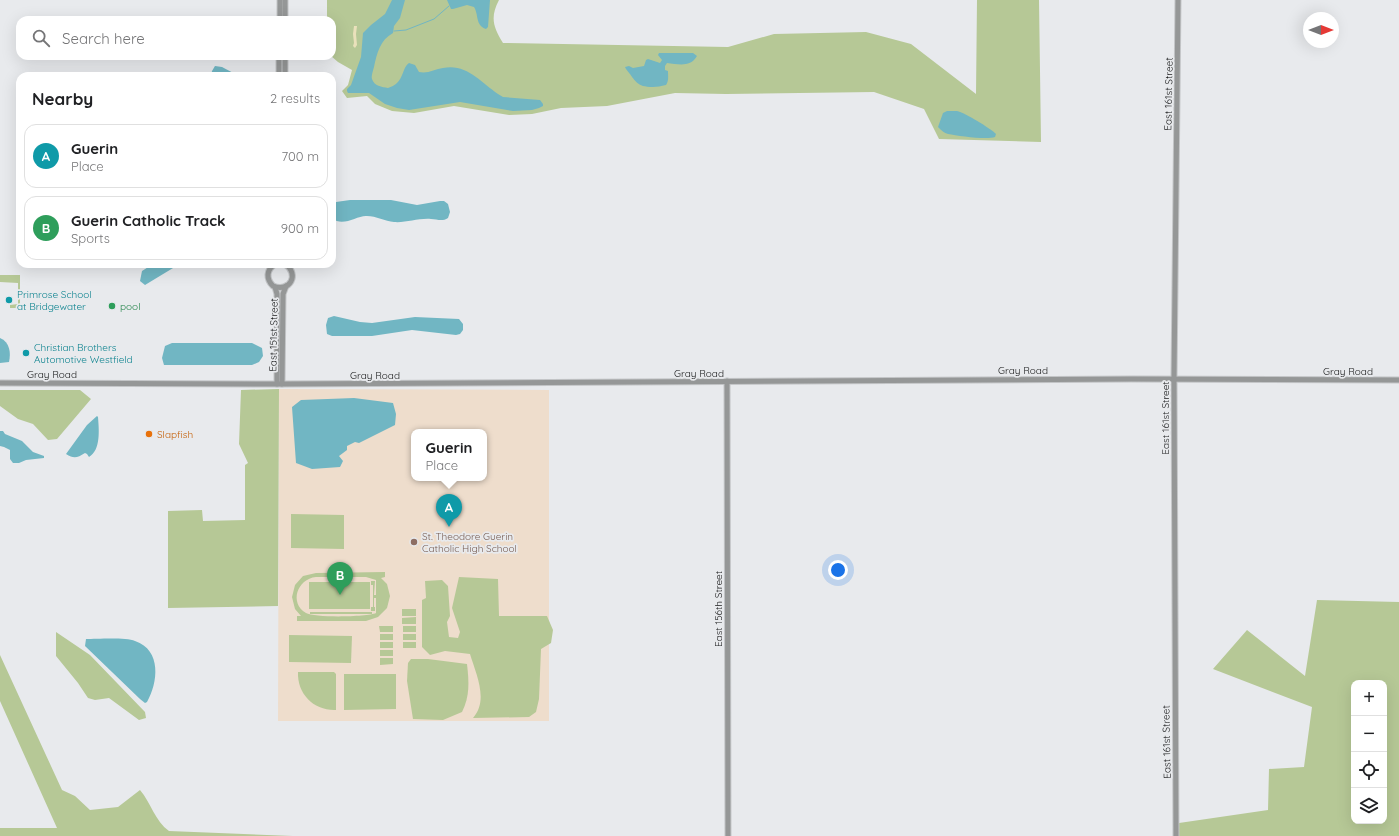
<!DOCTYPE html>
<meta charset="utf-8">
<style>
:root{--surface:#fff;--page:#f2f2f2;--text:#202124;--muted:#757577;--line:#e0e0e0;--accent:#db2777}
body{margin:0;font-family:Quicksand,sans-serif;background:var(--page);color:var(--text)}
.controls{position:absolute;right:12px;bottom:12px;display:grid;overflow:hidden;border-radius:8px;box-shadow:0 4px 16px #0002}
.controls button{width:36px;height:36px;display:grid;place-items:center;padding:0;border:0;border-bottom:1px solid var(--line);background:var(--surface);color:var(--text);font:20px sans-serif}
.compass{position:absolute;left:1303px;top:12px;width:36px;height:36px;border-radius:50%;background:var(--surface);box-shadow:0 4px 16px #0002;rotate:90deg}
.you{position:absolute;left:838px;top:570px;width:14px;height:14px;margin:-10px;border:3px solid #fff;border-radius:50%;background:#1a73e8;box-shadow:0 0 0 6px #1a73e833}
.badge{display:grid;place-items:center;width:26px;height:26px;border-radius:50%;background:var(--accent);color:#fff;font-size:13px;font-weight:700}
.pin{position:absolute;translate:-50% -33px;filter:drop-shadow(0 1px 2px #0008)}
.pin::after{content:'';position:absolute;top:21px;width:14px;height:12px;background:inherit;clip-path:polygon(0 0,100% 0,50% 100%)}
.popup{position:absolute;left:411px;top:429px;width:76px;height:52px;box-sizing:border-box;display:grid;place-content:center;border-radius:8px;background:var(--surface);filter:drop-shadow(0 1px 3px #0005);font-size:13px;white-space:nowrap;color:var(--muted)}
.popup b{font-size:15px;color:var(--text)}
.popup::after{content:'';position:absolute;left:50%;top:100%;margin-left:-8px;border:8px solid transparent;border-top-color:var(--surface)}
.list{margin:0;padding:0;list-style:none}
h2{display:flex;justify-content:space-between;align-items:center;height:52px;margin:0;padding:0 16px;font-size:17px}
h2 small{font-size:13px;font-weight:400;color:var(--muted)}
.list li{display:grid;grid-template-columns:26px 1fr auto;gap:12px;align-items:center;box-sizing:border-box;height:64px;margin:0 8px 8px;padding:0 8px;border:1px solid var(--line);border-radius:12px}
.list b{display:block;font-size:15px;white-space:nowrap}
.list p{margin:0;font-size:13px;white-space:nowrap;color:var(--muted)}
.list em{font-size:13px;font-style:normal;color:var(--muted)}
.icon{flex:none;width:22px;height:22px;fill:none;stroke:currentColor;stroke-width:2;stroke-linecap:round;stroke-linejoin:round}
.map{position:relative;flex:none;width:1399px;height:836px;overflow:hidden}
.search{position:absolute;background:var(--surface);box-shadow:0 4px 16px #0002;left:16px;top:16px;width:320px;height:44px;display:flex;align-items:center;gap:10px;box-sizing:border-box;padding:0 14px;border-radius:12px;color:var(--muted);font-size:15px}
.panel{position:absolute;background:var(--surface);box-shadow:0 4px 16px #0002;left:16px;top:72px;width:320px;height:196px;border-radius:12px}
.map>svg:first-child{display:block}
</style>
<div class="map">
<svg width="1399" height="836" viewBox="0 0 1399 836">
<rect width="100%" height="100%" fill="#e8eaed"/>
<path fill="#edc" fill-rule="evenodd" d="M 279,389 L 549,390 L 549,721 L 278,721 ZM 414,432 L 484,432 L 484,478 L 414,478 Z"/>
<g fill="#b6c896" fill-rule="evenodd">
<path d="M 327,0 L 499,0 C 490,17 493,27 503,43 L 728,47 L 774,34 L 866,32 L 911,44 L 976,94 L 977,0 L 1039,0 L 1041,142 L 939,139 L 924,109 L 874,92 L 726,94 L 675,93 L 607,106 L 561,108 L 532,114 L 509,115 L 454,106 L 414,113 L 392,111 L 375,104 L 367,96 L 347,98 L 342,91 L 348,85 L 352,70 L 338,62 L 331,56 L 332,56 L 332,20 L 327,20 Z"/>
<path d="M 0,275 L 20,275 L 20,308 L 10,308 L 10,305 L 18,304 L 18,283 L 0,282 Z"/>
<path d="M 279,389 L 278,606 L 168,608 L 168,511 L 202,510 L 203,521 L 245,520 L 245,465 L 248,463 L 239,444 L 241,390 Z"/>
<path d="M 0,390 L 80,390 L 91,399 L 57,439 L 48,440 L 33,424 L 18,419 L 0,406 Z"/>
<path d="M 291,514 L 344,515 L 344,549 L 291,548 Z"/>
<path d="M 385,572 L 385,577 L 381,578 L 387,584 L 390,596 L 387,608 L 378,617 L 366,621 L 297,621 L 297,616 L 301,616 L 295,609 L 292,597 L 295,585 L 303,576 L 316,573 ZM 316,577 L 366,577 L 376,580 L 376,595 L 374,595 L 375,581 L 371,581 L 371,585 L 373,585 L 373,607 L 371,607 L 371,611 L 375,611 L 375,607 L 374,607 L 374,595 L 374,598 L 376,598 L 376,613 C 368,617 314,618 306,613 C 289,603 297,579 316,577 Z"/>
<path d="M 459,577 L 498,579 L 499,616 L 547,616 L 553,630 L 551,643 L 541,649 L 539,699 L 536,712 L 529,717 L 473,718 C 489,700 476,674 470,654 L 445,651 L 430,655 L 422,647 L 422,600 L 426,598 L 425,581 L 442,580 L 448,586 L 450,616 L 447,622 L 449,637 L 458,638 L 460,632 L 452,608 Z"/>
<rect x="309" y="582" width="61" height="27"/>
<path d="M 1317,600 L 1399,602 L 1399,836 L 1179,836 L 1179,823 L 1268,810 L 1269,769 L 1304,767 L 1312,707 L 1213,669 L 1247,630 L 1305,676 ZM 1354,683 L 1384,683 L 1384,821 L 1354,821 Z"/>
<rect x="402" y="609" width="14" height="7"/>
<rect x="310" y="612" width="62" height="2"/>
<path d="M 416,617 L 416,624 L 402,624 L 402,618 Z"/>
<path d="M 379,626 L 393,626 L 393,632 L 380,632 Z"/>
<rect x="403" y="626" width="13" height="6"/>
<path d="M 56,632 L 90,655 L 145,712 L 146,718 L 139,720 L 109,698 L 95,700 L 88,698 L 78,683 L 56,656 Z"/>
<rect x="380" y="634" width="13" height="6"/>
<rect x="403" y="634" width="13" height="6"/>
<path d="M 289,635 L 352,636 L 351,663 L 289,662 Z"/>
<rect x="380" y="642" width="13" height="6"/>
<rect x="403" y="642" width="13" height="6"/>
<rect x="380" y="650" width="13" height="6"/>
<path d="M 0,655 L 62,790 L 75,796 L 90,810 L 118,807 L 140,790 C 151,803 155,821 169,831 L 293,836 L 0,836 L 0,828 L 57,828 L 0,701 Z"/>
<path d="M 380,658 L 393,658 L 393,664 L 380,665 Z"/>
<path d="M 411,659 L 428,659 L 467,664 C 469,682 470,696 462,712 L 443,720 L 413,719 L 407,681 L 408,663 Z"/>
<path d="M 298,672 L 334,672 L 336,674 L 336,710 C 314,711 297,694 298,672 Z"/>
<path d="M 344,674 L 396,674 L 396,709 L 344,710 Z"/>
</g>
<path fill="#eae1bb" d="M 354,26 L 357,26 L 356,34 L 357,45 L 355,48 L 353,46 L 354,43 L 353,34 Z"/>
<g fill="#71b6c3">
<path d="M 392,0 L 405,0 L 400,18 L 394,26 L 393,33 C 380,40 377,53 374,67 C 373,71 371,76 372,79 C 374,86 382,87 388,88 C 391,87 395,85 397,83 C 403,78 403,67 409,63 L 415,65 L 419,72 C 428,74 435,69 443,68 C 466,63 481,82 498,94 L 503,97 L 540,100 L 543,104 L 543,106 L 539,108 L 532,110 L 513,111 L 460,102 L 409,110 L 397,108 L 385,104 L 369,93 L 348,93 L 347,91 L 347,89 L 351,85 L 361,57 L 363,33 L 371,25 L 385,14 Z"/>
<path d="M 447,0 L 490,0 L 488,27 L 486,29 C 475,25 479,15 474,7 L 467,5 L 453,9 L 451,9 Z"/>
<path d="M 659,53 L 693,53 L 697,56 C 690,68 678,64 667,63 L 665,66 L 665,70 L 668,71 C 668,76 669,81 666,85 C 661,86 657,87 653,87 C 636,87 636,81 626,69 L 625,67 L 629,66 L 633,68 L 644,66 L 646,60 L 648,59 L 660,63 L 662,60 L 658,55 Z"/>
<path d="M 215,66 L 222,67 L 239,76 L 211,76 L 212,71 Z"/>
<path d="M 947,111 C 950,111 954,111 957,111 C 965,113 990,128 996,134 L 995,137 C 987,140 958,136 948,134 C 944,133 941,130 938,127 L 943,113 Z"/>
<path d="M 350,200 L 391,200 L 417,205 L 440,201 L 444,201 L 448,204 L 450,212 L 448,218 C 442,222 437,219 431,219 C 418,218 406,223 394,222 C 385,221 376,216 367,216 C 357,215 343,228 332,218 L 332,205 L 336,202 Z"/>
<path d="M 153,264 L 184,264 L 178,265 L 145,285 L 140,281 L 142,271 Z"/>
<path d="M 334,316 L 360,322 L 372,323 L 415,317 L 459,319 L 463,324 L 463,330 L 460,334 L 456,335 L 412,330 L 372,336 L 332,336 L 327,334 L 326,325 L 328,318 Z"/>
<path d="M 0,338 C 10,342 11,353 9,362 L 0,363 Z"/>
<path d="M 172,343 L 252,343 L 262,348 L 263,356 L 259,362 L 252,365 L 164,365 L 162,358 L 165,346 Z"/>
<path d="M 354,398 L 393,403 L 396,414 L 395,425 L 359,443 L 355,442 L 347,446 L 347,450 L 339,456 L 343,461 L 340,467 L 312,469 L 296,463 L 292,407 L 301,400 Z"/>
<path d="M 97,416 L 98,417 C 99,430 101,450 89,457 L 87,454 L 85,453 C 77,458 74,459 66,454 L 87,425 Z"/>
<path d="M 0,431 L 3,431 L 5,434 L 22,441 L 33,452 L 44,456 L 44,458 L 26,460 L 19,463 L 13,463 L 10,459 L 10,450 L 4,447 L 0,446 Z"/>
<path d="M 86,639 C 97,639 126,637 135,641 C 162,650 158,683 147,702 L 145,703 L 140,699 L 85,646 Z"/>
</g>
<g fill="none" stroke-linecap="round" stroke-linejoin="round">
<path stroke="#71b6c3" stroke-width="1" d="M 394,31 L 406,30 L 434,19 L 449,6"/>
<defs>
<g id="tertiary">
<path d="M 280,20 L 280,0"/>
<path d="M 285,20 L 285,0"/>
<path d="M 279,76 L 279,56"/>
<path d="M 285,76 L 285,56"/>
<path d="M 275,264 C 266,270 266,279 273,286 C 290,293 300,274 285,264"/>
<path d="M 275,287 L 277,294 L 277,384"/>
<path d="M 727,381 L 728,836"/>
<path d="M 0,383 L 282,384 L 1131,379 L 1399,380"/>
<path d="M 282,384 L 283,294 L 286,286"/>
<path d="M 1176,836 L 1174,379 L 1178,0"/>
</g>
</defs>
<use href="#tertiary" stroke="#c3c5c7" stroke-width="7"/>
<use href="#tertiary" stroke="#959797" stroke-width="5"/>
</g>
<g fill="#0f9aa8" stroke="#e8eaed" stroke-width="1.5">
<circle cx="9" cy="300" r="4"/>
<circle cx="26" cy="353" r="4"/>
</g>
<circle fill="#2e9e5b" stroke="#e8eaed" stroke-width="1.5" cx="112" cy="306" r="4"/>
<circle fill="#e8710a" stroke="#e8eaed" stroke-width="1.5" cx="149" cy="434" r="4"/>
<circle fill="#8d6e63" stroke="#e8eaed" stroke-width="1.5" cx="414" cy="542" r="4"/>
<g text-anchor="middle" stroke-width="3.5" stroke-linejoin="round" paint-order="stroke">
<g font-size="10" fill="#1a1b1c" stroke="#e8eaed">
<text transform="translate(1168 94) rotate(-89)" y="4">East 161st Street</text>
<text transform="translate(273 335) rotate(-89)" y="4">East 151st Street</text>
<text x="1023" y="374">Gray Road</text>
<text x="1348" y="375">Gray Road</text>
<text x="699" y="377">Gray Road</text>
<text x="52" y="378">Gray Road</text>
<text x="375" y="379">Gray Road</text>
<text transform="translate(1165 418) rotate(-90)" y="4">East 161st Street</text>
<text transform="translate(718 609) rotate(-90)" y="4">East 156th Street</text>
<text transform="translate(1166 742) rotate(-91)" y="4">East 161st Street</text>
</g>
<g font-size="10" fill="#0d838f" stroke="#e8eaed" text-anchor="start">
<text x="17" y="298">Primrose School<tspan x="17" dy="12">at Bridgewater</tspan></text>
<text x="34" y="351">Christian Brothers<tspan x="34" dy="12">Automotive Westfield</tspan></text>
</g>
<g font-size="10" fill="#27864d" stroke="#e8eaed" text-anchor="start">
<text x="120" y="310">pool</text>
</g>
<g font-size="10" fill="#c56008" stroke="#e8eaed" text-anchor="start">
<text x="157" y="438">Slapfish</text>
</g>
<g font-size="10" fill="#785e54" stroke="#e8eaed" text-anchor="start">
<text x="422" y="540">St. Theodore Guerin<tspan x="422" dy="12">Catholic High School</tspan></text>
</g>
</g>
</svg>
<div class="controls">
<button>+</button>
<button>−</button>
<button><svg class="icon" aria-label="locate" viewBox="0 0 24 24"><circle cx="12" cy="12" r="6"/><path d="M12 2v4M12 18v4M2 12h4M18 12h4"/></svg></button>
<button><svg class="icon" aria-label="layers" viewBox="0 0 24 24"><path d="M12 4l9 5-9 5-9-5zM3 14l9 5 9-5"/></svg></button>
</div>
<svg class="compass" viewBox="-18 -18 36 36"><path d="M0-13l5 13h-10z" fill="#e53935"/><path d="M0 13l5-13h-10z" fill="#757577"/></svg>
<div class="you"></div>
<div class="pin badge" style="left:449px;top:527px;background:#0f9aa8">A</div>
<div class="popup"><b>Guerin</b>Place</div>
<div class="pin badge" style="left:340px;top:595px;background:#2e9e5b">B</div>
<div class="search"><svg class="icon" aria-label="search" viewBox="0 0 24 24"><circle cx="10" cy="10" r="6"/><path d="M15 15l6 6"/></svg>Search here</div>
<section class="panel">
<h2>Nearby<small>2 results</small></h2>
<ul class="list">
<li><span class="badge" style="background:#0f9aa8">A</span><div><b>Guerin</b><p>Place</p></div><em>700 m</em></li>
<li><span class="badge" style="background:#2e9e5b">B</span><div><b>Guerin Catholic Track</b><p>Sports</p></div><em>900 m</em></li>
</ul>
</section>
</div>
